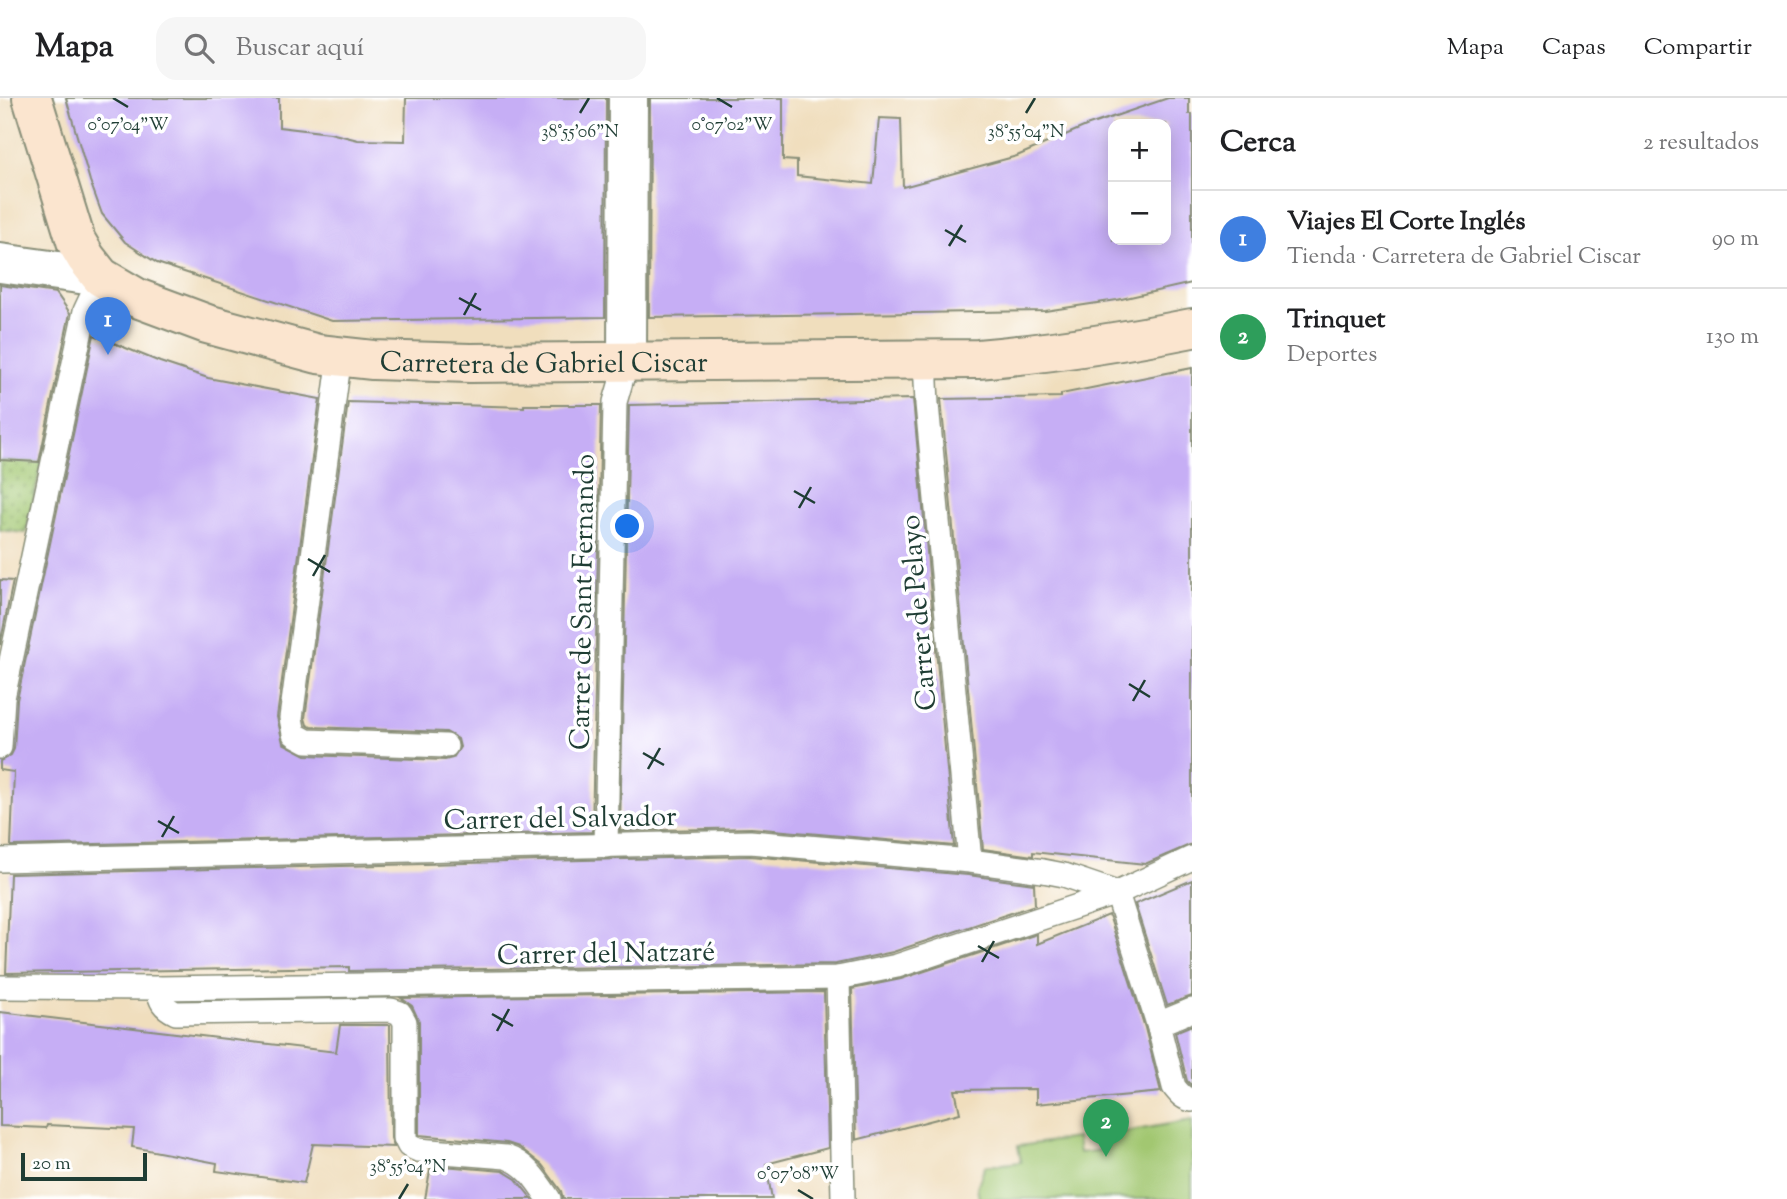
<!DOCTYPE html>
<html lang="es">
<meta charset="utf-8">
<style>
:root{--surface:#fff;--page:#f6f6f6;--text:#202124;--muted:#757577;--line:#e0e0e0;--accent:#db2777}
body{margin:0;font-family:"Sorts Mill Goudy",serif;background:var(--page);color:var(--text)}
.controls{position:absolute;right:21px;top:21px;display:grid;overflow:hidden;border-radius:14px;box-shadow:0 4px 18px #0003}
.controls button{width:63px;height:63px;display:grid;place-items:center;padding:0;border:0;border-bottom:2px solid var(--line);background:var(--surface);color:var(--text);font:35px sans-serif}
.scale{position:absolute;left:21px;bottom:18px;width:126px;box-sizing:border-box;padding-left:7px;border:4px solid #1f3d34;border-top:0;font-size:19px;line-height:24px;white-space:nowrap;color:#1f3d34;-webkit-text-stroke:5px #fff;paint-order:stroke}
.you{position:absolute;left:628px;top:429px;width:24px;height:24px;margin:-18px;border:5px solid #fff;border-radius:50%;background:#1a73e8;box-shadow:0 0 0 10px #1a73e833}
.badge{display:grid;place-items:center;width:46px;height:46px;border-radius:50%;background:var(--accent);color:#fff;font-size:23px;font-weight:700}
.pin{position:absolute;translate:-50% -58px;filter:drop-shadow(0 2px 4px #0008)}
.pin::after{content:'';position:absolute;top:37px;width:24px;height:21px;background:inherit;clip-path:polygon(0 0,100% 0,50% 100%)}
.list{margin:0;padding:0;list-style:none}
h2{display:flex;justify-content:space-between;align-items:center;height:91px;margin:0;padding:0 28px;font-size:30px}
h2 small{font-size:23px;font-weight:400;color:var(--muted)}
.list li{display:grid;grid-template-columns:46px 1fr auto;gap:21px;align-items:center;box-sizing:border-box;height:98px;padding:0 28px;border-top:2px solid var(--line)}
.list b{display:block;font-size:26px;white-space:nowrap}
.list p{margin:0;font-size:23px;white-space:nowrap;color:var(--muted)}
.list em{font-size:23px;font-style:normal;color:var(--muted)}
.icon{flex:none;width:38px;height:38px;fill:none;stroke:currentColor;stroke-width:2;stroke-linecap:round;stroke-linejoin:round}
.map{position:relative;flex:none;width:1192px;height:1101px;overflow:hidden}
header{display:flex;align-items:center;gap:42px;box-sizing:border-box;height:98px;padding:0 35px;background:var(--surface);border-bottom:2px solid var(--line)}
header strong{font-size:33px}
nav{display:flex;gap:38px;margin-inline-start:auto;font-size:24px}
.search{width:490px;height:63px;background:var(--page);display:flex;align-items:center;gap:18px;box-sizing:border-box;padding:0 24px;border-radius:21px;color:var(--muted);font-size:26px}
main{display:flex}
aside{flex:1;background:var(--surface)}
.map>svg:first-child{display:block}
</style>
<header>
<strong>Mapa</strong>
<div class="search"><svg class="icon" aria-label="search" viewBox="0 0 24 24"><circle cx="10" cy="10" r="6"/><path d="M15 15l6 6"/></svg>Buscar aquí</div>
<nav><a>Mapa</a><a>Capas</a><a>Compartir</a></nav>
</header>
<main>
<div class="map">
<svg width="1192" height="1101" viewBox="0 0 1192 1101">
<defs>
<pattern id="garden-dots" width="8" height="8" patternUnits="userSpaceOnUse" patternTransform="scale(1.75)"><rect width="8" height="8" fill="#a2c771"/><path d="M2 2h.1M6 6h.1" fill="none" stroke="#83a35e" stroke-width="1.8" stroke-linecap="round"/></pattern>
</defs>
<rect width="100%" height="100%" fill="#fff"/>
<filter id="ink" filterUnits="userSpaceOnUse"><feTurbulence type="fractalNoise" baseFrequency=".0143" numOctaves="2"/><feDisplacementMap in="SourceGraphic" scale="14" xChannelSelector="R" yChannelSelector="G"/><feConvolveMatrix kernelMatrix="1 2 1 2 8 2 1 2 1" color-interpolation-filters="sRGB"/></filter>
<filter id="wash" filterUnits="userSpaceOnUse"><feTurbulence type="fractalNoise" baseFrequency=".00686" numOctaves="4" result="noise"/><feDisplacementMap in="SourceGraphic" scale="28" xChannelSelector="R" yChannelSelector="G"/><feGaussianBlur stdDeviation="1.57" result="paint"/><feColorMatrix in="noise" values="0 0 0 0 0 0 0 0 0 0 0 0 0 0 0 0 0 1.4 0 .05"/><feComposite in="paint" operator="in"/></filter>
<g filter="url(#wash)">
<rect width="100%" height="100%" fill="#f0debd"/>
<path fill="url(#garden-dots)" stroke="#608252" stroke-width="2" d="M 0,362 L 42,363 L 26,435 L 0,432 Z"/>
<path fill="#a2c771" stroke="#608252" stroke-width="2" d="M 1192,1022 L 1192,1101 L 979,1101 L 977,1089 L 985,1068 L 1021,1064 L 1018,1048 L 1077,1040 L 1079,1055 L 1102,1052 L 1101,1045 L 1108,1037 Z"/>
<g id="blocks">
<g fill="#c6aef5" fill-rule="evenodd">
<path d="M 66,0 L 279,0 L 279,29 L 330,35 L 358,42 L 405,43 L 406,0 L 606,0 L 605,219 L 332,223 L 157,165 L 125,144 L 102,116 L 90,83 Z"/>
<path d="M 650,0 L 783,0 L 783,62 L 797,63 L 797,78 L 873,86 L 879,20 L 901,21 L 903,89 L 1017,58 L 1086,28 L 1168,0 L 1189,0 L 1189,16 L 1192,16 L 1192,185 L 1117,202 L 1045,213 L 649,219 ZM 1113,26 L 1166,26 L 1166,142 L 1113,142 Z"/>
<path d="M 0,187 L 56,195 L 70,215 L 39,364 L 0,362 Z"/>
<path d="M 94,237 L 160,264 L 208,280 L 320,301 L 277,619 L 283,645 L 306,657 L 445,662 L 453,660 L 460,649 L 458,641 L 446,634 L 311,629 L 307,627 L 305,620 L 348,304 L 524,309 L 524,307 L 601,307 L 592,734 L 11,748 L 14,674 L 0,672 L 0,663 L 11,657 L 14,651 L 17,602 Z"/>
<path d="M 1192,270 L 1192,746 L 1145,766 L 1033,754 L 1033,758 L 983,751 L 941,301 L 1061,299 L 1061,296 Z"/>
<path d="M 913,301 L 954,748 L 751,730 L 620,733 L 629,307 Z"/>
<path d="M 0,482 L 13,483 L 0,547 Z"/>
<path d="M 750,758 L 968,777 L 1034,786 L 1035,807 L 893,854 L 836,866 L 349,873 L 349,869 L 6,875 L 10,776 Z"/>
<path d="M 1192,782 L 1192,898 L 1167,907 L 1135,806 Z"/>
<path d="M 1109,817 L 1145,930 L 1161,994 L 1036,1006 L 1036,991 L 955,992 L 960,1015 L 856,1042 L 852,891 L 901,881 L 1037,836 L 1037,846 Z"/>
<path d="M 824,894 L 828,1050 L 766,1066 L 772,1101 L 563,1101 L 561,1093 L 542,1067 L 519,1049 L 507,1045 L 419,1037 L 419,923 L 412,908 L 401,900 Z"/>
<path d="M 0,914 L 336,954 L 340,927 L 390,927 L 391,1040 L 394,1049 L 313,1046 L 304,1085 L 216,1073 L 217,1065 L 132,1049 L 134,1031 L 47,1027 L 46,1030 L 0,1028 Z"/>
<path d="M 1192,927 L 1192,988 L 1187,983 L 1175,934 Z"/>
<path d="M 431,1067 L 503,1073 L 516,1081 L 532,1101 L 425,1101 Z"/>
</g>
</g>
</g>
<g filter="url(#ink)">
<use href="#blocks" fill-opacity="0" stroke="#888e78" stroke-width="2"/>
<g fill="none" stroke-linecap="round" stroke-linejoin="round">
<defs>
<g id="service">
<path d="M 340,258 L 291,620 L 294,636 L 307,643 L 446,648"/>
<path d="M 925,261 L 927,306 L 970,763"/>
<path d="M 0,649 L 3,600 L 85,213 L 101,179"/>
<path d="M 606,748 L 615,304 L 627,263"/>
<path d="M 0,762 L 750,744 L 970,763 L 1043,773 L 1064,777 L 1117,795 L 1158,926 L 1174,989 C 1179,995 1183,1001 1192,1002"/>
<path d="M 838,880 L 843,1101"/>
<path d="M 0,889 L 158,890 L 838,880 L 897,868 L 1117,795 L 1192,760"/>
<path d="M 158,890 C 160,903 163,909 176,915 L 391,912 L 400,915 L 405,924 L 405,1040 L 409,1048 L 418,1052 L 506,1059 C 527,1066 537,1083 549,1101"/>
<path d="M 1158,926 L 1192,912"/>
</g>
<g id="minor">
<path d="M 0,165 L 101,179"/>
<path d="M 627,263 L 628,0"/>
</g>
<g id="secondary">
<path id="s1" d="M 32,0 L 76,143 L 86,160 L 101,179 L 137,200 L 207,226 L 318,256 L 373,262 L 470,265 L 978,261 C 1050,255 1121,244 1192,230"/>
</g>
</defs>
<use href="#service" stroke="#888e78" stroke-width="26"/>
<use href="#minor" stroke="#888e78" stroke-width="42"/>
<use href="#secondary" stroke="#888e78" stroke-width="42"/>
<use href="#service" stroke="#fff" stroke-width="23"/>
<use href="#minor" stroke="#fff" stroke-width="38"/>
<use href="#secondary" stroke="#fbe5cf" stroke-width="38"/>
</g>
</g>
<path fill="none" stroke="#1f3d34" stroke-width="2.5" d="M 113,0 L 128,9M 717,0 L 732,9M 580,15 L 589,0M 1026,15 L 1035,0M 945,132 L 966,144M 949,148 L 962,127M 459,200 L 481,212M 464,217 L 476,195M 794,393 L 815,405M 799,410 L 811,389M 308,461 L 330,474M 313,478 L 325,457M 1129,586 L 1150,599M 1133,603 L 1145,582M 643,655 L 664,667M 648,671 L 660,650M 158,723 L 179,735M 162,739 L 174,718M 978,848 L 999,860M 982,864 L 994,843M 492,916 L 513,928M 497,933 L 509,911M 798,1092 L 813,1101M 399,1101 L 408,1086"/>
<g text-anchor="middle" stroke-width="7" stroke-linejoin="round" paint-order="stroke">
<g font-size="28" fill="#1f3d34" stroke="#fff">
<text dy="10" stroke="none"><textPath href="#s1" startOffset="651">Carretera de Gabriel Ciscar</textPath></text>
<text transform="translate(581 504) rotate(-89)" y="10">Carrer de Sant Fernando</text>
<text transform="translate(917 515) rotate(-95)" y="10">Carrer de Pelayo</text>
<text transform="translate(560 719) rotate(-1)" y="10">Carrer del Salvador</text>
<text transform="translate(606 854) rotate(-1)" y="10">Carrer del Natzaré</text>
</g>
</g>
<g font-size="18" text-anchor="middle" fill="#1f3d34" stroke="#fff" stroke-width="7" stroke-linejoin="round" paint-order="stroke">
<text x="128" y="32">0°07'04"W</text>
<text x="732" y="32">0°07'02"W</text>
<text x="580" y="39">38°55'06"N</text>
<text x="1026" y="39">38°55'04"N</text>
<text x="408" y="1074">38°55'04"N</text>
<text x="798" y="1081">0°07'08"W</text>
</g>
</svg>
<div class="controls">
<button>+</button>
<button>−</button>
</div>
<div class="scale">20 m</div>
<div class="you"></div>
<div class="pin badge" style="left:108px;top:257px;background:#3f7fe0">1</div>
<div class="pin badge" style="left:1106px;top:1059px;background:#2e9e5b">2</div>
</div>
<aside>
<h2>Cerca<small>2 resultados</small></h2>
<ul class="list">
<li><span class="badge" style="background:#3f7fe0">1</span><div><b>Viajes El Corte Inglés</b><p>Tienda · Carretera de Gabriel Ciscar</p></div><em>90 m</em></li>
<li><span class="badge" style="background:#2e9e5b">2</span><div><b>Trinquet</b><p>Deportes</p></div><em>130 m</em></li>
</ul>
</aside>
</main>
